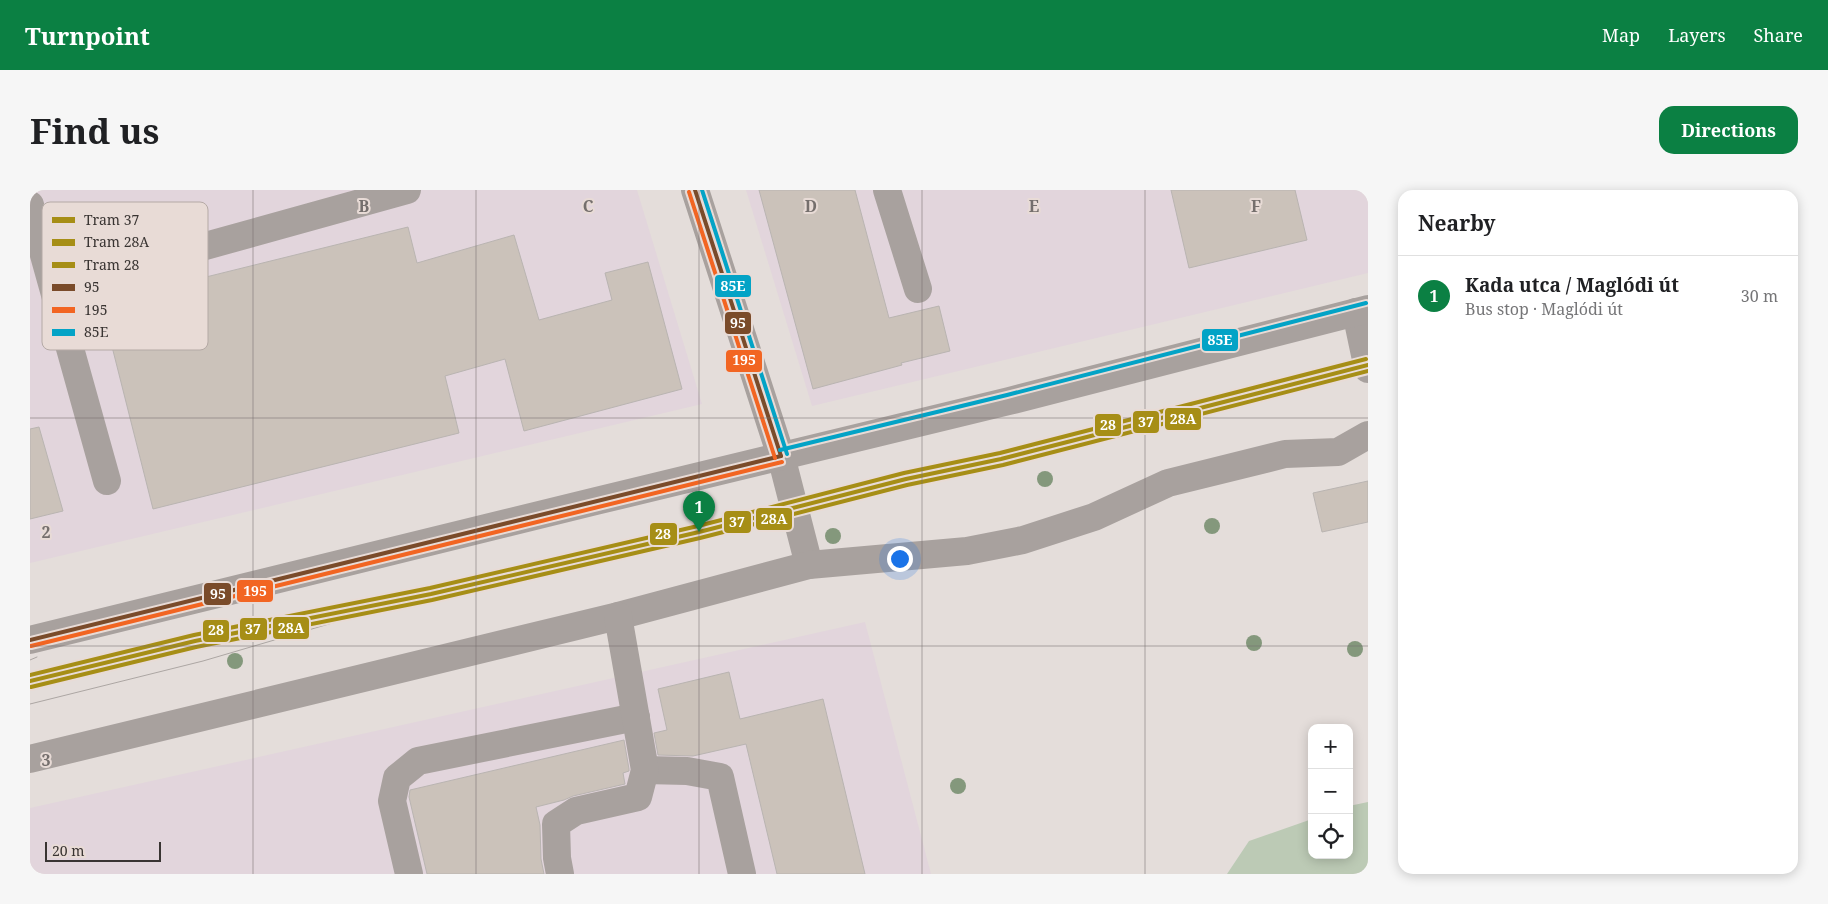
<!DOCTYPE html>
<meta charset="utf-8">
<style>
:root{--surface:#fff;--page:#f6f6f6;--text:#202124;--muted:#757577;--line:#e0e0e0;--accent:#0b8043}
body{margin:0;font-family:"Noto Serif",serif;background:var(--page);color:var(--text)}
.controls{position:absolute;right:15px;bottom:15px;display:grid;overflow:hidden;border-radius:10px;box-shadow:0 2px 12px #0003}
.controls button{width:45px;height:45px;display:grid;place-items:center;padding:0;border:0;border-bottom:1px solid var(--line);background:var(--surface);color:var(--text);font:25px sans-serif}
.scale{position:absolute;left:15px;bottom:12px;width:116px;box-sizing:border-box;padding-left:5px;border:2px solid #393432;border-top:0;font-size:14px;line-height:18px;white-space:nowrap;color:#393432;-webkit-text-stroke:4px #e8dbd6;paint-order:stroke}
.you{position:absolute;left:869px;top:368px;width:18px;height:18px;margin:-12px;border:4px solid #fff;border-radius:50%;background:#1a73e8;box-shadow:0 0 0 8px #1a73e833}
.badge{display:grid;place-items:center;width:32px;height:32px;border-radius:50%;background:var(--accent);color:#fff;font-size:16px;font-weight:700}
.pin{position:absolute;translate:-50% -41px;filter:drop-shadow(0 1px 2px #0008)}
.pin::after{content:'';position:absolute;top:26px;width:18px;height:15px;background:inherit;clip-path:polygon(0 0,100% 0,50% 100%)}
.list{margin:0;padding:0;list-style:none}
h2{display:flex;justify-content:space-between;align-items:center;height:65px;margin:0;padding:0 20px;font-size:21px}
h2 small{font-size:16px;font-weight:400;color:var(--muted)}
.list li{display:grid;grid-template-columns:32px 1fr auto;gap:15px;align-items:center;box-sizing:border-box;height:80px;padding:0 20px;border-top:1px solid var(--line)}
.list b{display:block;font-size:19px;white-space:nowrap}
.list p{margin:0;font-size:16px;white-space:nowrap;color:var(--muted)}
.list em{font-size:16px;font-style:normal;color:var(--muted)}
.icon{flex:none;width:28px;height:28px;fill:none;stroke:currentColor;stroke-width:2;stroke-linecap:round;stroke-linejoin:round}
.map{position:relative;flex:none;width:1338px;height:684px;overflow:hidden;border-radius:15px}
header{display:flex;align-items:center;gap:30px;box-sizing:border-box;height:70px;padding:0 25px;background:var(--accent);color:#fff}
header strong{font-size:24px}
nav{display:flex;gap:28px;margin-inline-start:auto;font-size:18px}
.intro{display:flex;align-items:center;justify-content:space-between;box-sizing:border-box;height:120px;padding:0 30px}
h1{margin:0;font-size:35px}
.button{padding:12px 22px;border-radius:15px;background:var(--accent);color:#fff;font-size:18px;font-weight:700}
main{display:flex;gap:30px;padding:0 30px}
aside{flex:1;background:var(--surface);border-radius:15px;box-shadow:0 2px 12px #0003}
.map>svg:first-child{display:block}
</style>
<header>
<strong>Turnpoint</strong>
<nav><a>Map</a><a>Layers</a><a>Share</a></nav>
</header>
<div class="intro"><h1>Find us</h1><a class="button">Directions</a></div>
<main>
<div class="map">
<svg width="1338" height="684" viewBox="0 0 1338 684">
<rect width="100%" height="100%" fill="#e4ddda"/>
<g fill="#e2d5dc">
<path d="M 0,0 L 607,0 L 672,214 L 0,373 Z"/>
<path d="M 716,0 L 1338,0 L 1338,83 L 782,216 Z"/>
<path d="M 835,432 L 901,684 L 0,684 L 0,618 Z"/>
</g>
<path fill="#bccab5" d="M 1338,612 L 1338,684 L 1197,684 L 1219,651 L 1282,629 L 1282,665 L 1319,665 L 1319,616 Z"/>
<g fill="#cbc2ba" stroke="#b9b4b1">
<path d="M 729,0 L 825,0 L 859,128 L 909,116 L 920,161 L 871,173 L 872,175 L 783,199 Z"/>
<path d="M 1141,0 L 1265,0 L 1277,50 L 1159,78 Z"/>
<path d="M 378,37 L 387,73 L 484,45 L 509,130 L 582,110 L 575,83 L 618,72 L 652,199 L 494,241 L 475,169 L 415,186 L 429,243 L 123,319 L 71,113 Z"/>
<path d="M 9,237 L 33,321 L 0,329 L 0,239 Z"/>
<path d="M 1338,291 L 1338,332 L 1292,342 L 1283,303 Z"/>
<path d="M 699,482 L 710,529 L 793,509 L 835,684 L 747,684 L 716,554 L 663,566 L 628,565 L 624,543 L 637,540 L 628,499 Z"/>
<path d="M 594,550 L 599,579 L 599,581 L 593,583 L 595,594 L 543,606 L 534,610 L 506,617 L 510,635 L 511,669 L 514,684 L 397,684 L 379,607 L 380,600 Z"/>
</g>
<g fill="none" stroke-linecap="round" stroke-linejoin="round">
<g stroke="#a8a19e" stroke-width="28">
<path d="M 665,0 L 751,266 L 779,375"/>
<path d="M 857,0 L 888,99"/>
<path d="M 0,15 L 77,291"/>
<path d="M 24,98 L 377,0"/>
<path d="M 1326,122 L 1338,179"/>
<path d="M 0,450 L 566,311 L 979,211 L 1338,119"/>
<path d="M 0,569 L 588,426 L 779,375 L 937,361 L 993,350 L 1064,327 L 1138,293 L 1255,264 L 1308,262 L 1338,245"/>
<path d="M 615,580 L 657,581 L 690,587 L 712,684"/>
<path d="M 379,684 L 362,611 L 367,588 L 388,571 L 606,527"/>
<path d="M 530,684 L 527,668 L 526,634 L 546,621 L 608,607 L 615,580 L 588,426"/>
</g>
<g stroke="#aca6a3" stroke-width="1">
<path d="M 0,470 L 7,467"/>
<path d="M 0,514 L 173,471 L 401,404"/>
</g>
<defs>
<g id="bus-1">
<path d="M 665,0 L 751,266"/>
<path d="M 0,450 L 751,266"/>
</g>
<g id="bus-2">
<path d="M 659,2 L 745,268"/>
<path d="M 1,456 L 752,272"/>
</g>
<g id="bus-3">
<path d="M 672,0 L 757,264"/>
<path d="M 750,260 L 977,205 L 1336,113"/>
</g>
</defs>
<use href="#bus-1" stroke="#e8dbd6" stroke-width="8"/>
<use href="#bus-2" stroke="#e8dbd6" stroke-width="8"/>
<use href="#bus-3" stroke="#e8dbd6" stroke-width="8"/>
<use href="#bus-1" stroke="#7a4b2a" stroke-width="4"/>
<use href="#bus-2" stroke="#f26522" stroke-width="4"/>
<use href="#bus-3" stroke="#03a3c6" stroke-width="4"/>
<defs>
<path id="tram-1" d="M 0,491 L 165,451 L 401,404 L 669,342 L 876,289 L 971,269 L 1338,175"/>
<path id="tram-2" d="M 1,497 L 166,457 L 402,410 L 670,348 L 877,295 L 973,275 L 1338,181"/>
<path id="tram-3" d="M 0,485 L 164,445 L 400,398 L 668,336 L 874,283 L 970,263 L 1336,169"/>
</defs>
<use href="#tram-1" stroke="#e8dbd6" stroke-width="8"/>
<use href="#tram-2" stroke="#e8dbd6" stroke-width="8"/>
<use href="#tram-3" stroke="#e8dbd6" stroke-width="8"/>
<use href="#tram-1" stroke="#a68e16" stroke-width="4"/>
<use href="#tram-2" stroke="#a68e16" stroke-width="4"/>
<use href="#tram-3" stroke="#a68e16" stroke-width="4"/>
</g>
<g fill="#84987c">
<circle cx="1015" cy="289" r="8"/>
<circle cx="1182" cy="336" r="8"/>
<circle cx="803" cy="346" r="8"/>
<circle cx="1224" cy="453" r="8"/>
<circle cx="1325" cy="459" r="8"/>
<circle cx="205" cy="471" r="8"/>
<circle cx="928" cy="596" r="8"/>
</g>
<path fill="none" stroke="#756f6d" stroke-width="1" stroke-opacity="0.55" d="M 223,0 L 223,684M 446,0 L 446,684M 669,0 L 669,684M 892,0 L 892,684M 1115,0 L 1115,684M 0,228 L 1338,228M 0,456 L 1338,456"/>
<rect x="12" y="12" width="166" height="148" rx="8" fill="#e8dbd6" stroke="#b4a9a5" stroke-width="1"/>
<rect x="22" y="27" width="23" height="6" fill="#a68e16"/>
<rect x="22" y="49" width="23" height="7" fill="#a68e16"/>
<rect x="22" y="72" width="23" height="6" fill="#a68e16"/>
<rect x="22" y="94" width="23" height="7" fill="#7a4b2a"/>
<rect x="22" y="117" width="23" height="6" fill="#f26522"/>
<rect x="22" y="139" width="23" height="7" fill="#03a3c6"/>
<g font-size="14" fill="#393432">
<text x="54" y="35">Tram 37</text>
<text x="54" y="57">Tram 28A</text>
<text x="54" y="80">Tram 28</text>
<text x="54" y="102">95</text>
<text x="54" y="125">195</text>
<text x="54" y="147">85E</text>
</g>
<g font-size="16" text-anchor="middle" font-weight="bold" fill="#756f6d" stroke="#e8dbd6" stroke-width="4" stroke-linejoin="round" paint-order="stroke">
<text x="334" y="22">B</text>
<text x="558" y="22">C</text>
<text x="781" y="22">D</text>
<text x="1004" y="22">E</text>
<text x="1226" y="22">F</text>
<text x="16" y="348">2</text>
<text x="16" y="576">3</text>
</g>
<g stroke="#e8dbd6" stroke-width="2">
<rect x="684" y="84" width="38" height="24" rx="5" fill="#03a3c6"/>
<rect x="694" y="121" width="28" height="24" rx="5" fill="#7a4b2a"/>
<rect x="1171" y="138" width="38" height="24" rx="5" fill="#03a3c6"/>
<rect x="695" y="159" width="38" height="24" rx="5" fill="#f26522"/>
<rect x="1134" y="217" width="38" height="24" rx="5" fill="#a68e16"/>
<rect x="1102" y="220" width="28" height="24" rx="5" fill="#a68e16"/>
<rect x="1064" y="223" width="28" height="24" rx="5" fill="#a68e16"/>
<rect x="725" y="317" width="38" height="24" rx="5" fill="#a68e16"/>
<rect x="693" y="320" width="29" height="24" rx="5" fill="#a68e16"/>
<rect x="619" y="332" width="29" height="24" rx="5" fill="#a68e16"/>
<rect x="206" y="389" width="38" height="24" rx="5" fill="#f26522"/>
<rect x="173" y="392" width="29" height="24" rx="5" fill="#7a4b2a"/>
<rect x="242" y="426" width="38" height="24" rx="5" fill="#a68e16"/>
<rect x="209" y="427" width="29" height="24" rx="5" fill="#a68e16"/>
<rect x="172" y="429" width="28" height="24" rx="5" fill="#a68e16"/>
</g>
<g font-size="14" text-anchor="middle" font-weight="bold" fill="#fff">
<text x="703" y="101">85E</text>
<text x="708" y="138">95</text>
<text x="1190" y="155">85E</text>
<text x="714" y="175">195</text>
<text x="1153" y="234">28A</text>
<text x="1116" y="237">37</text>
<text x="1078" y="240">28</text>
<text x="744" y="334">28A</text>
<text x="707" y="337">37</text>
<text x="633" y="349">28</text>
<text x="225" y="406">195</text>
<text x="188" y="409">95</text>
<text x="261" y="443">28A</text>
<text x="223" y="444">37</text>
<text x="186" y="445">28</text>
</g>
</svg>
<div class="controls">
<button>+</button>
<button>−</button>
<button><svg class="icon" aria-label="locate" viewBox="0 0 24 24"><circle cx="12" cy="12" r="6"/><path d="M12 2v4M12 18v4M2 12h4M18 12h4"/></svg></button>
</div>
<div class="scale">20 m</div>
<div class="you"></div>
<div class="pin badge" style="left:669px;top:342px">1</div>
</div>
<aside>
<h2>Nearby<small></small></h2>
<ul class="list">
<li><span class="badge">1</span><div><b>Kada utca / Maglódi út</b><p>Bus stop · Maglódi út</p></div><em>30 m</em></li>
</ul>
</aside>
</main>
